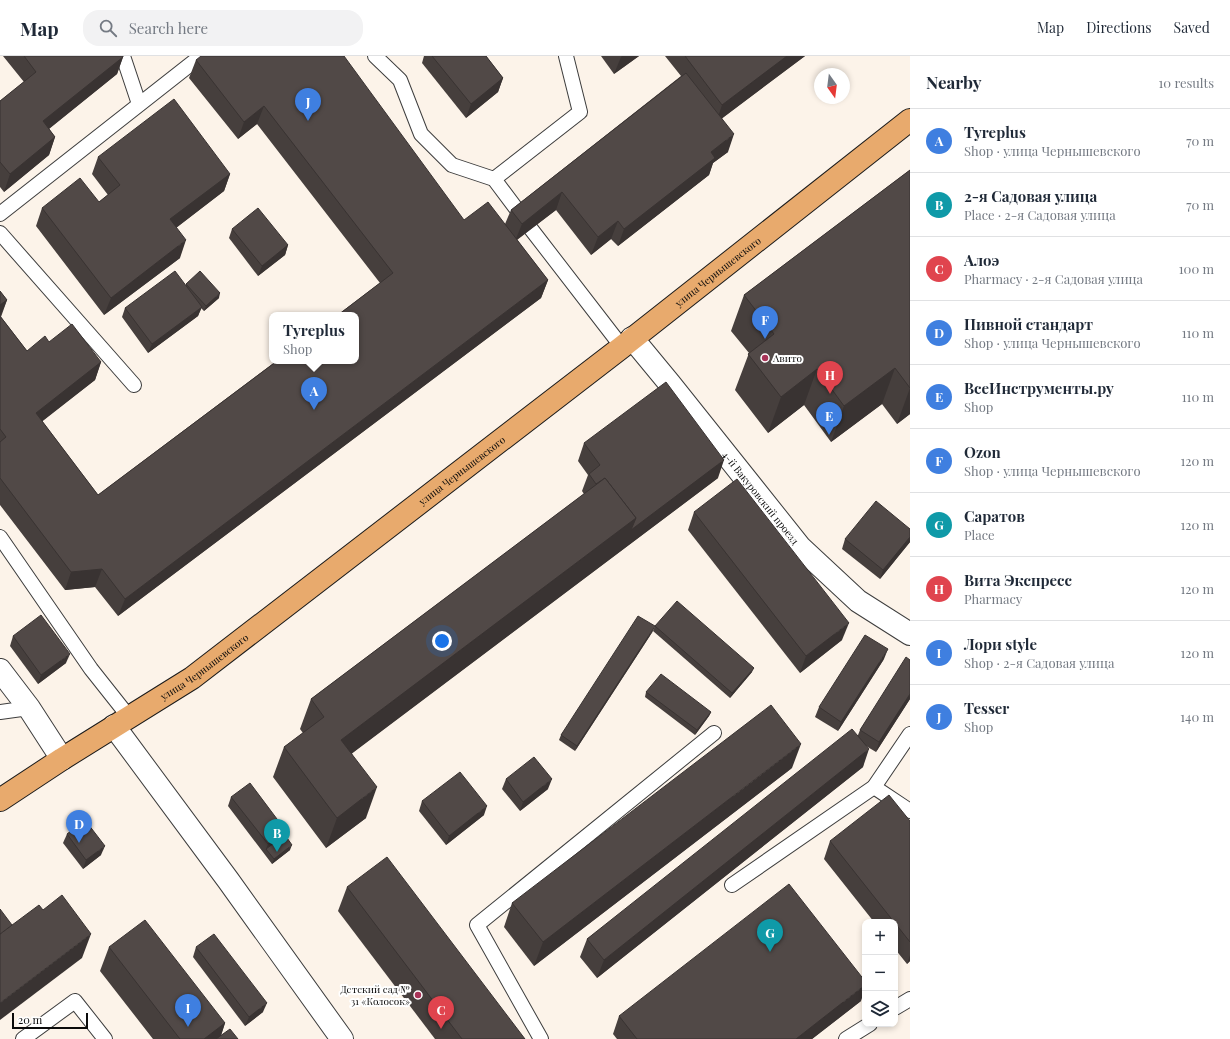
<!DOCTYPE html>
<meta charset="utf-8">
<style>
:root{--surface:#fff;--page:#f2f2f3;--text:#1f2937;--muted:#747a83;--line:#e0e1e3;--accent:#a83357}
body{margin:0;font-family:"Playfair Display",serif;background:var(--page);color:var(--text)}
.controls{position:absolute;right:12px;bottom:12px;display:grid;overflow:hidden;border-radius:8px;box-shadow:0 2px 6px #0003}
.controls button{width:36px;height:36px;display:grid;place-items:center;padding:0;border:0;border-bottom:1px solid var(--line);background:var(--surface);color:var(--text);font:20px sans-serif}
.compass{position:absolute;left:814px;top:12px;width:36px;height:36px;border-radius:50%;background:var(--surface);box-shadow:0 2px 6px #0003;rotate:166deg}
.scale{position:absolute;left:12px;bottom:10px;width:76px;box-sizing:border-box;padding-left:4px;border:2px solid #0a0a0a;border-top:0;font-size:11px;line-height:14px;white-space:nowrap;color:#0a0a0a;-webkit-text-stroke:3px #fff;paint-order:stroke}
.you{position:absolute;left:442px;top:585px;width:14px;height:14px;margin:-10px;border:3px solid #fff;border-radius:50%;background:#1a73e8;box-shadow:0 0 0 6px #1a73e833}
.badge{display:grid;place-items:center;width:26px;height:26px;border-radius:50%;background:var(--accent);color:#fff;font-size:13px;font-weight:700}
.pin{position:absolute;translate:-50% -33px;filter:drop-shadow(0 1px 2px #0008)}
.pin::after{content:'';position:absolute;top:21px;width:14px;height:12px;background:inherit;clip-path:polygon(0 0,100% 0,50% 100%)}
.popup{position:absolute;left:269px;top:256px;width:90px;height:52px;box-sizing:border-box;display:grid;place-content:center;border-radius:8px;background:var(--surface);filter:drop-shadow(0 1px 3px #0005);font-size:13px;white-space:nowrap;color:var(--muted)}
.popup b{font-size:15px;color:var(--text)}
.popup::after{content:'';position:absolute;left:50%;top:100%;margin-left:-8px;border:8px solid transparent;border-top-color:var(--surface)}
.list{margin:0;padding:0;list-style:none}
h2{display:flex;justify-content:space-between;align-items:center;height:52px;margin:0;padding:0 16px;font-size:17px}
h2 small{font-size:13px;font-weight:400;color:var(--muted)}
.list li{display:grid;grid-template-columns:26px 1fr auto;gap:12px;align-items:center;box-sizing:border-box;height:64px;padding:0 16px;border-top:1px solid var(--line)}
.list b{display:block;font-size:15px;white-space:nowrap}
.list p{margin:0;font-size:13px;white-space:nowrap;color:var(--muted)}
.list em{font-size:13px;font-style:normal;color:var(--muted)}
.icon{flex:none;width:22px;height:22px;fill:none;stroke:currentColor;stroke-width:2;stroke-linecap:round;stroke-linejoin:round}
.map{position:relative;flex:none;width:910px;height:983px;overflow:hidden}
header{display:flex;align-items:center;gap:24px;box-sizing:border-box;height:56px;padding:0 20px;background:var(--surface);border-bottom:1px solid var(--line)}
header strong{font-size:19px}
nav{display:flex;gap:22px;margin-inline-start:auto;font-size:14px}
.search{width:280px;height:36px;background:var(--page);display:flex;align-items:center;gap:10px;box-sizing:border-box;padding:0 14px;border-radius:16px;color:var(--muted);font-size:15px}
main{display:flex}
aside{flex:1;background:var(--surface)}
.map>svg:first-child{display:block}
</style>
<header>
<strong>Map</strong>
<div class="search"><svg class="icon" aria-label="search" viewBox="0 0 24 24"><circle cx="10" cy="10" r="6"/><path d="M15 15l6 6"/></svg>Search here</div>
<nav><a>Map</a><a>Directions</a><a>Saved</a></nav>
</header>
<main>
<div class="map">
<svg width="910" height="983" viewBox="0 0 910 983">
<rect width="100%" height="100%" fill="#fcf3e9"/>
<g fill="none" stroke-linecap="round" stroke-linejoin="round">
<defs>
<g id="service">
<path d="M 123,0 L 139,48"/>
<path d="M 375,0 L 400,24 L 421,78 L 452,109 L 494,123 L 521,159"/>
<path d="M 494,123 L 580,56 L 566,0"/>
<path d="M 0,158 L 201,0"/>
<path d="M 531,173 L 622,291"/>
<path d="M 0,177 L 134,329"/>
<path d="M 0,481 L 91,613 L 129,661"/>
<path d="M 0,656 L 29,652"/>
<path d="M 874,731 L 910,755"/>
<path d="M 732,829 L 874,731 L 910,678"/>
<path d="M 895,952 L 910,943"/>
<path d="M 23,983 L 75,945 L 105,983"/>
<path d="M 541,983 L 477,869 L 714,677"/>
<path d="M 846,983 L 870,968"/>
</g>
<g id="minor">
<path id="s1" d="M 632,282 L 670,328 L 800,491 L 858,545 L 910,578"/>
<path d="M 0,614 L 29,652 L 62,703"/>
<path d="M 114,670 L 228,824 L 342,983"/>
</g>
<g id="primary">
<path id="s2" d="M 0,744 L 62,703 L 192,622 L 622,291 L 910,64"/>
</g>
</defs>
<use href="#service" stroke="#3d3d3d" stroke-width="16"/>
<use href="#minor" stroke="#3d3d3d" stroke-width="24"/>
<use href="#primary" stroke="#1b1b1b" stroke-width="24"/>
<use href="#service" stroke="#fff" stroke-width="14"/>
<use href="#minor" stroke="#fff" stroke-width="22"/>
<use href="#primary" stroke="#e8aa6d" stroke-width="22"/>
</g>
<g fill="#463f3d">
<path d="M 3,0 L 123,0 L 123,1 L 117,18 L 49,73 L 55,81 L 49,99 L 4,136 L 0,131 L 0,45 L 24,26 Z"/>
<path d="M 424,0 L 486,0 L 503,22 L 498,36 L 466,62 L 422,7 Z"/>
<path d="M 601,0 L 639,0 L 614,18 Z"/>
<path d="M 665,0 L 805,0 L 722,62 L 728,96 L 713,107 L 709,119 L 618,190 L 611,183 L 591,199 L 556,154 L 517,184 L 548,224 L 541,242 L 118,560 L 95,531 L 65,534 L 0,449 L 0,235 L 7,244 L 1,261 L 27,295 L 49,286 L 101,306 L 95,324 L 42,365 L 98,439 L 380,227 L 257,68 L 238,83 L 189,22 L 196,4 L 464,164 L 505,168 L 511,154 L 681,20 Z"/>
<path d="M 98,101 L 230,118 L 224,135 L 176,172 L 180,202 L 104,259 L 36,170 L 42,152 L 99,146 L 108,139 L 92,118 Z"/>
<path d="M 910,114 L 910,358 L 897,368 L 882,348 L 831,386 L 804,349 L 768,377 L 735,334 L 749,297 L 731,275 L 744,239 Z"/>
<path d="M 232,173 L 288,189 L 285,199 L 258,220 L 229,182 Z"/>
<path d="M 186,228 L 219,242 L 204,255 L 201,252 L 198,260 L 148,297 L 122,261 L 125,252 L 186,229 Z"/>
<path d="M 584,387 L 718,422 L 352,697 L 366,762 L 326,792 L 273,721 L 284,691 L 303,677 L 300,673 L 311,643 L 584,438 L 582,435 L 588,419 L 578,405 Z"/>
<path d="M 694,456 L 842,584 L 800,617 L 688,474 Z"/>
<path d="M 910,473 L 910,486 L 880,523 L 842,493 L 845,483 Z"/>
<path d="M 655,570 L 752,616 L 730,642 L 653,575 Z"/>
<path d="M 653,575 L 575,695 L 559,684 L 561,679 Z"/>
<path d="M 13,580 L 66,607 L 38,628 L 10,590 Z"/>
<path d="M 884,603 L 838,675 L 815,661 L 819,651 Z"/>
<path d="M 910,604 L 910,643 L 876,696 L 866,690 L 863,711 L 597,922 L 580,901 L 587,883 L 858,679 L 860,674 Z"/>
<path d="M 646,636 L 711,656 L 709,660 L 695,679 L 645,641 Z"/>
<path d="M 792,712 L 534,910 L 504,871 L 512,847 Z"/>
<path d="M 506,723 L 548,733 L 520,755 L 502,733 Z"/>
<path d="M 231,741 L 286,775 L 285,779 L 290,794 L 272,808 L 228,750 Z"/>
<path d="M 422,745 L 484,759 L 446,789 L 419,755 Z"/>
<path d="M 910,765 L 910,905 L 907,908 L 895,893 L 895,866 L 874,866 L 824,803 L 830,785 Z"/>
<path d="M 67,778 L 101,799 L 83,813 L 63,787 Z"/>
<path d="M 347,831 L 525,983 L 435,983 L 338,855 Z"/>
<path d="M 109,891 L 225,967 L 221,979 L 238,983 L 153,983 L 100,915 Z"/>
<path d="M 196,891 L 263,956 L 245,970 L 193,901 Z"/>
<path d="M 861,945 L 812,983 L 617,983 L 613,978 L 619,960 Z"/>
</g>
<g fill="#393332">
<path d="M 622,0 L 639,0 L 614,18 L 621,1 Z"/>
<path d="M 787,0 L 805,0 L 716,67 L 722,49 Z"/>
<path d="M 123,1 L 117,18 L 36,83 L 43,65 Z"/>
<path d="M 503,22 L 498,36 L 466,62 L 471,48 Z"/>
<path d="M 264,50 L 257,68 L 238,83 L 244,66 Z"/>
<path d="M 734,78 L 728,96 L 713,107 L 709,119 L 618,190 L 624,173 L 711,96 Z"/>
<path d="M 55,81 L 49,99 L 4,136 L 10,118 Z"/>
<path d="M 230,118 L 224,135 L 164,181 L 170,163 Z"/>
<path d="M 562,136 L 556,154 L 515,185 L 522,168 Z"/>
<path d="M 618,165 L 611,183 L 591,199 L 598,181 Z"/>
<path d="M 186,184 L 180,202 L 104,259 L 111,242 Z"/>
<path d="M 288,189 L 285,199 L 258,220 L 262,210 Z"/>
<path d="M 548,224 L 541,242 L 118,560 L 125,543 Z"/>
<path d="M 220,237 L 219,242 L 204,255 L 206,250 Z"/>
<path d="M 7,244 L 0,261 L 0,262 L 0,249 Z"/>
<path d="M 202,251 L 198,260 L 148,297 L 152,288 Z"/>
<path d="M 101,306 L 95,324 L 30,375 L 36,357 Z"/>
<path d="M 895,312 L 882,348 L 831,386 L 844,350 Z"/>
<path d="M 817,313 L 804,349 L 768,377 L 781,341 Z"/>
<path d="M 910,332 L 910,358 L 897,368 Z"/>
<path d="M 724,404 L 718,422 L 330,714 L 341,684 L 636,462 Z"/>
<path d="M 910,481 L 910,486 L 880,523 L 883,514 Z"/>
<path d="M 102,513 L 95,531 L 65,534 L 71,516 Z"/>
<path d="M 849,567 L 842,584 L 800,617 L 806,600 Z"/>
<path d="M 655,570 L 653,575 L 575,695 L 577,690 Z"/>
<path d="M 888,593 L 884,603 L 838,675 L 841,666 Z"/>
<path d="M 70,598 L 66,607 L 38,628 L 41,619 Z"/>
<path d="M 754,612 L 752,616 L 730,642 L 732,637 Z"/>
<path d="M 910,638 L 910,643 L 876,696 L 879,686 Z"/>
<path d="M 711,656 L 709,660 L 695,679 L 697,674 Z"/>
<path d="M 801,688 L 792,712 L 534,910 L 543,886 Z"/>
<path d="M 869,693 L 863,711 L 597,922 L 604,904 Z"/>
<path d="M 552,723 L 548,733 L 520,755 L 523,746 Z"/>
<path d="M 377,731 L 366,762 L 326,792 L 337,762 Z"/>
<path d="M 487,750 L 484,759 L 446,789 L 449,780 Z"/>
<path d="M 286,775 L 283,784 L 266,793 L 268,788 Z"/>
<path d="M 292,789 L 290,794 L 272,808 L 274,803 Z"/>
<path d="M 105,790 L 101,799 L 83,813 L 86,804 Z"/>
<path d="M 91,878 L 82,902 L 0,964 L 0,947 Z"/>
<path d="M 910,899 L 910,905 L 907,908 Z"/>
<path d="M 865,929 L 865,933 L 861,945 L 812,983 L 796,983 Z"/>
<path d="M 267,947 L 263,956 L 245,970 L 249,961 Z"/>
<path d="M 225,967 L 220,983 L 204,983 Z"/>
</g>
<g fill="#514947" stroke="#393332">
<path d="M 24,0 L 123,0 L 123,1 L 43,65 L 55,81 L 10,118 L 0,106 L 0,45 L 36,16 Z"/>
<path d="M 201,0 L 344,0 L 464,164 L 488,146 L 548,224 L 125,543 L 102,513 L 71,516 L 0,422 L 0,386 L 6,381 L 0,373 L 0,260 L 27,295 L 45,280 L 49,286 L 72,268 L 101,306 L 36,357 L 98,439 L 277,305 L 356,305 L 356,259 L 338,259 L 393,217 L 264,50 L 244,66 L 196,4 Z"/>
<path d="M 432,0 L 486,0 L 503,22 L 471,48 Z"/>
<path d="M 685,0 L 787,0 L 722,49 Z"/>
<path d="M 686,17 L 734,78 L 711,96 L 715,102 L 624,173 L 618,165 L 598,181 L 562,136 L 522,168 L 511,154 Z"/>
<path d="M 174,43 L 230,118 L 170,163 L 186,184 L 111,242 L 42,152 L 80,122 L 99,146 L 120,129 L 98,101 Z"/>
<path d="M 910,114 L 910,332 L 895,312 L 844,350 L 817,313 L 781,341 L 748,298 L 774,278 L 744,239 Z"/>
<path d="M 258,152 L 288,189 L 262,210 L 232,173 Z"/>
<path d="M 175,215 L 202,251 L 152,288 L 125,252 Z"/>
<path d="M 200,215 L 220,237 L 206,250 L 186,228 Z"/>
<path d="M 0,235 L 7,244 L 0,249 Z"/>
<path d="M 666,326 L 724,404 L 631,474 L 636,462 L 605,422 L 596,428 L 589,418 L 600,409 L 584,387 Z"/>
<path d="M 605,422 L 636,462 L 341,684 L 377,731 L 337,762 L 284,691 L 324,661 L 311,643 Z"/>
<path d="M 737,423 L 849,567 L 806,600 L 694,456 Z"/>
<path d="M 876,445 L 910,473 L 910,481 L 883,514 L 845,483 Z"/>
<path d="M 677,545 L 754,612 L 732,637 L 655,570 Z"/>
<path d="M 41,559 L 70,598 L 41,619 L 13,580 Z"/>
<path d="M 638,560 L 655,570 L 577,690 L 561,679 Z"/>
<path d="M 865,579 L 888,593 L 841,666 L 819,651 Z"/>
<path d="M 906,601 L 910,604 L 910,638 L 879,686 L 860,674 Z"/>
<path d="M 661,618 L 711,656 L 697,674 L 646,636 Z"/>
<path d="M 771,649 L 801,688 L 543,886 L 512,847 Z"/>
<path d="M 852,673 L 869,693 L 604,904 L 587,883 Z"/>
<path d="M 534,701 L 552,723 L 523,746 L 506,723 Z"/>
<path d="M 460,716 L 487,750 L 449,780 L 422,745 Z"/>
<path d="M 250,727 L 286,775 L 268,788 L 231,741 Z"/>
<path d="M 889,739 L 910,765 L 910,886 L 895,867 L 895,866 L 894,866 L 830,785 Z"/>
<path d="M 85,764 L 105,790 L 86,804 L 67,778 Z"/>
<path d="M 285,779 L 292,789 L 274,803 L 266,793 Z"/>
<path d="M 387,801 L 525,983 L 462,983 L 347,831 Z"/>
<path d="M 789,828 L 865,925 L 865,929 L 796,983 L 637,983 L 619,960 Z"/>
<path d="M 62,839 L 91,878 L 0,947 L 0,878 L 39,849 L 43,854 Z"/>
<path d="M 0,853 L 12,869 L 0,878 Z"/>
<path d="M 145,864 L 225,967 L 204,983 L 180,983 L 109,891 Z"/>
<path d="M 214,878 L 267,947 L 249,961 L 196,891 Z"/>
<path d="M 230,973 L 238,983 L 216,983 Z"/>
</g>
<g fill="#a83357" stroke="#fff" stroke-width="1.5">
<circle cx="765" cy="302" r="4"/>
<circle cx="418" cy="939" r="4"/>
</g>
<g text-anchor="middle" stroke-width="4" stroke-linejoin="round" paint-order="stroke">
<g font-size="10" fill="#0a0a0a" stroke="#fff">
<text dy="4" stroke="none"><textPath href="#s2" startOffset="892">улица Чернышевского</textPath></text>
<text dy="4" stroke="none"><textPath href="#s2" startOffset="568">улица Чернышевского</textPath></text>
<text dy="4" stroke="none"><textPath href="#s1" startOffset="205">4-й Вакуровский проезд</textPath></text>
<text dy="4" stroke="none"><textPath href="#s2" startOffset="244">улица Чернышевского</textPath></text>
</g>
<g font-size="10" fill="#0a0a0a" stroke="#fff" text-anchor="start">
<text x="773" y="306">Авито</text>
<text x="410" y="937" text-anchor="end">Детский сад №<tspan x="410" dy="12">31 «Колосок»</tspan></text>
</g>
</g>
</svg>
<div class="controls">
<button>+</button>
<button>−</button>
<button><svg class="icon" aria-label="layers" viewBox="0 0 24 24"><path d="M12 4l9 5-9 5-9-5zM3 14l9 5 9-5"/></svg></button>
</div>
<svg class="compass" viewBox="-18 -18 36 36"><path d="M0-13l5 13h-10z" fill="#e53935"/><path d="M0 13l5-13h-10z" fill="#747a83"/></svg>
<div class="scale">20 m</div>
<div class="you"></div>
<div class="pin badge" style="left:314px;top:354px;background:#3f7fe0">A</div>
<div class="popup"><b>Tyreplus</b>Shop</div>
<div class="pin badge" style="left:277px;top:796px;background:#0f9aa8">B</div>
<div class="pin badge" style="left:441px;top:973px;background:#e0444e">C</div>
<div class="pin badge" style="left:79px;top:787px;background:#3f7fe0">D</div>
<div class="pin badge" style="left:829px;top:379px;background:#3f7fe0">E</div>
<div class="pin badge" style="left:765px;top:283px;background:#3f7fe0">F</div>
<div class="pin badge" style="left:770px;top:896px;background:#0f9aa8">G</div>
<div class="pin badge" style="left:830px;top:338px;background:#e0444e">H</div>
<div class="pin badge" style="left:188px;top:971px;background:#3f7fe0">I</div>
<div class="pin badge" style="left:308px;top:65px;background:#3f7fe0">J</div>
</div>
<aside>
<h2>Nearby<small>10 results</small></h2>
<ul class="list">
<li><span class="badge" style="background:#3f7fe0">A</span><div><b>Tyreplus</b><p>Shop · улица Чернышевского</p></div><em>70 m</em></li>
<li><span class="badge" style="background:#0f9aa8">B</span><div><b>2-я Садовая улица</b><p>Place · 2-я Садовая улица</p></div><em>70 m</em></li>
<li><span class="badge" style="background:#e0444e">C</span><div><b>Алоэ</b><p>Pharmacy · 2-я Садовая улица</p></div><em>100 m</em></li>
<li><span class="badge" style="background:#3f7fe0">D</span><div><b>Пивной стандарт</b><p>Shop · улица Чернышевского</p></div><em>110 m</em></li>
<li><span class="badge" style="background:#3f7fe0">E</span><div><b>ВсеИнструменты.ру</b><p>Shop</p></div><em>110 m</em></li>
<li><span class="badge" style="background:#3f7fe0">F</span><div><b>Ozon</b><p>Shop · улица Чернышевского</p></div><em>120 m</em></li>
<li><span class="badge" style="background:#0f9aa8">G</span><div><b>Саратов</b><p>Place</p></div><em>120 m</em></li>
<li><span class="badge" style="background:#e0444e">H</span><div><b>Вита Экспресс</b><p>Pharmacy</p></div><em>120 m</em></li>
<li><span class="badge" style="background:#3f7fe0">I</span><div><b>Лори style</b><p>Shop · 2-я Садовая улица</p></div><em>120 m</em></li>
<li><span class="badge" style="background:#3f7fe0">J</span><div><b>Tesser</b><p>Shop</p></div><em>140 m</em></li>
</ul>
</aside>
</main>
